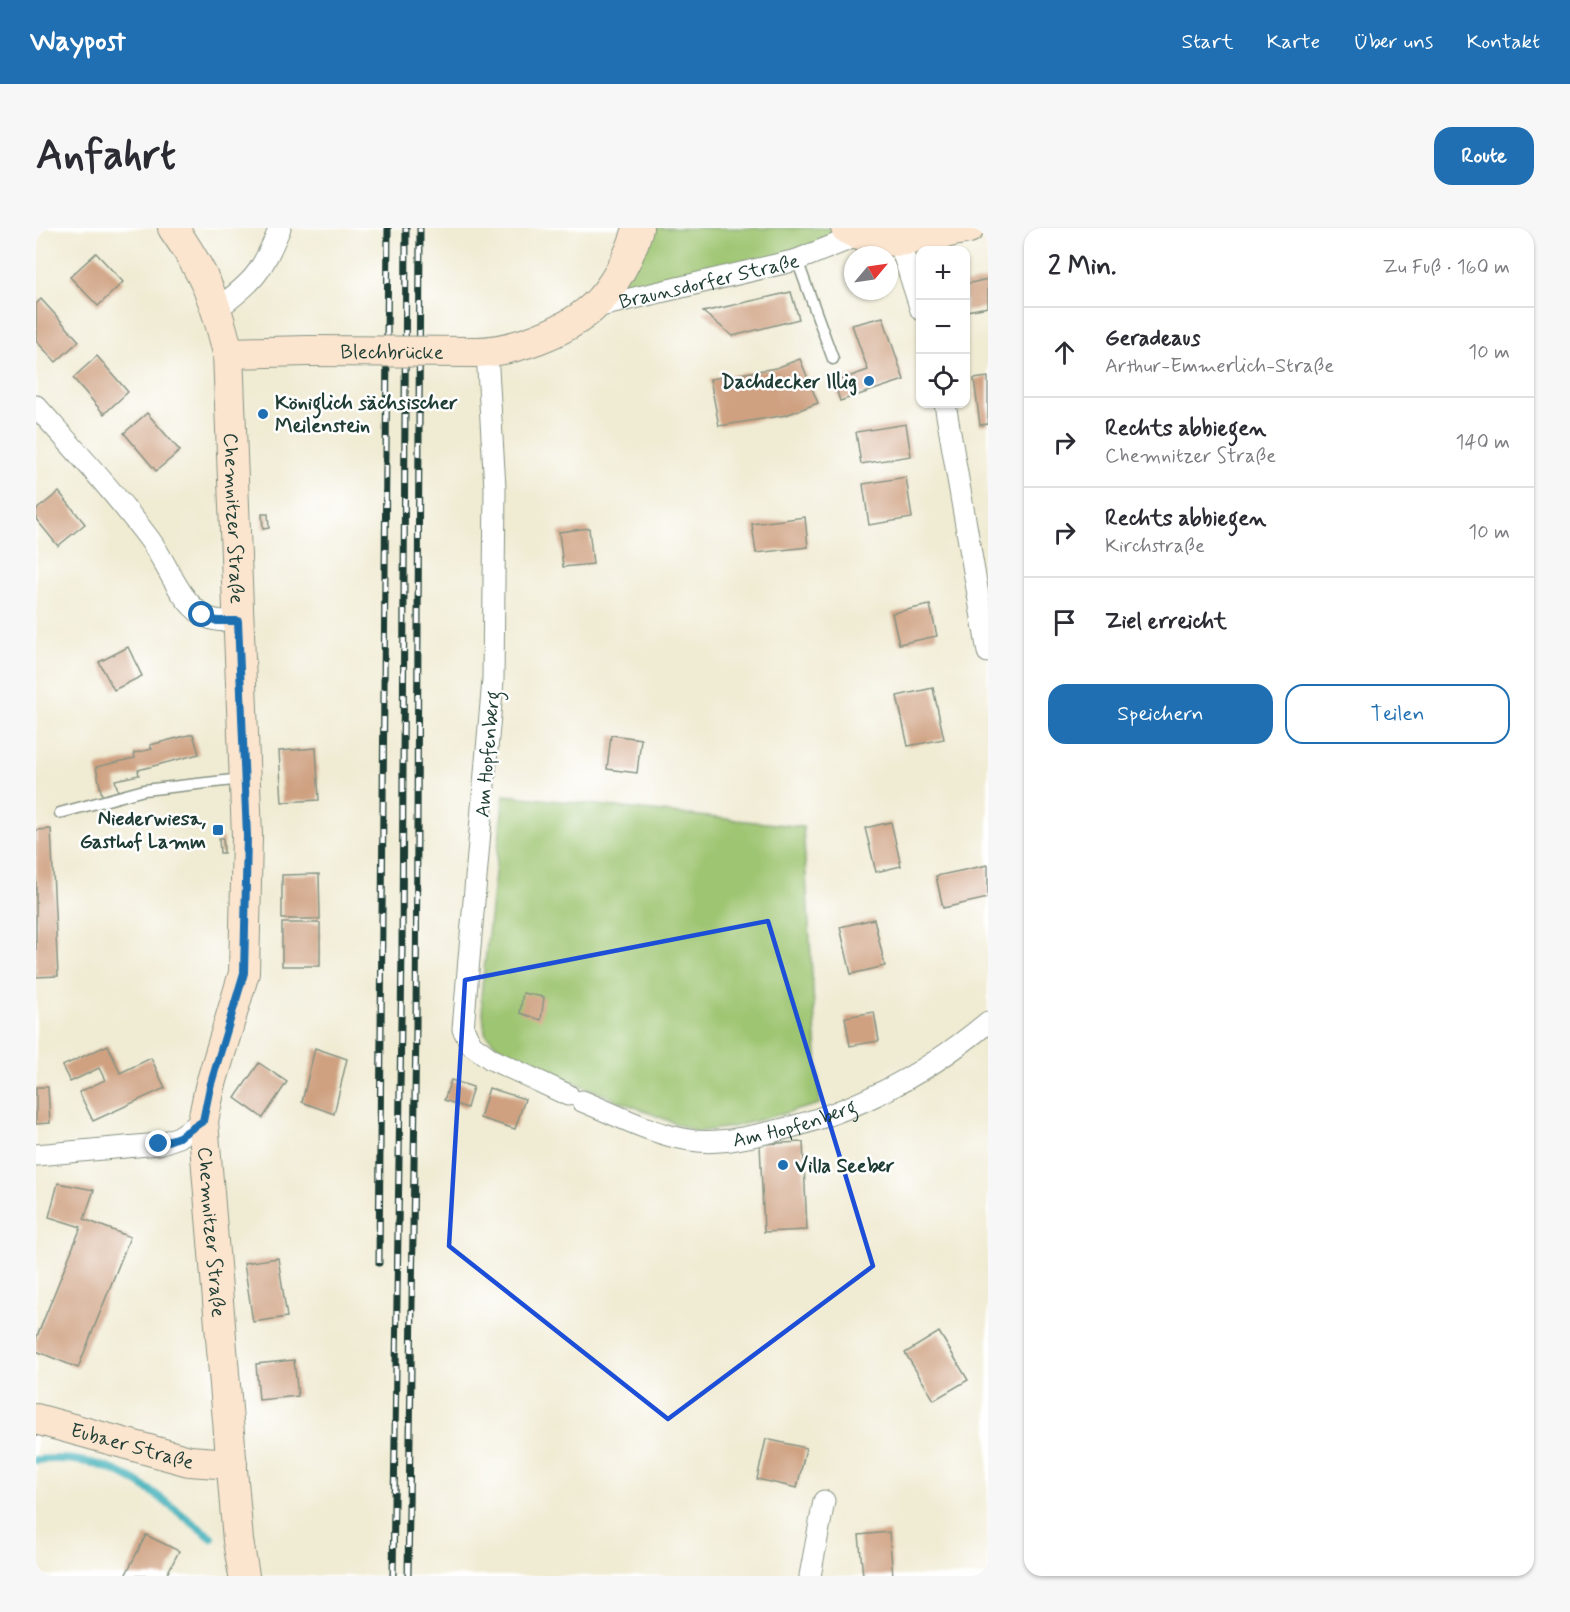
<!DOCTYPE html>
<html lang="de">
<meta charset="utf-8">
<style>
:root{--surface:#fff;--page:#f7f7f7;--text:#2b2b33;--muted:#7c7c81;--line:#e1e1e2;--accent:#1f6fb2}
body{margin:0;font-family:Mynerve,sans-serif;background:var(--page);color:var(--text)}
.controls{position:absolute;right:18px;top:18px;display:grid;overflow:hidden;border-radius:12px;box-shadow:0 2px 4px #0004}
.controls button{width:54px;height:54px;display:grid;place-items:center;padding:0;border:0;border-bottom:2px solid var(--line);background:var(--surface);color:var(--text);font:30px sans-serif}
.compass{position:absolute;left:808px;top:18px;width:54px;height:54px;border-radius:50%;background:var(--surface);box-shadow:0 2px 4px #0004;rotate:61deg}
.stop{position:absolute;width:18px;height:18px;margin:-14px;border:4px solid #1f6fb2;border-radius:50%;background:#fff}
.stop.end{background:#1f6fb2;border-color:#fff;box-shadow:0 2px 6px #0008}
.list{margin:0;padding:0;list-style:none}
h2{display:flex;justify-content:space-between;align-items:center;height:78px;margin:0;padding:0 24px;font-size:26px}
h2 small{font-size:20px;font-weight:400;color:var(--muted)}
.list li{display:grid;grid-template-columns:39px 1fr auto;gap:18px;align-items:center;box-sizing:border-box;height:90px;padding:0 24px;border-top:2px solid var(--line)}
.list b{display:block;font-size:22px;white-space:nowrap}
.list p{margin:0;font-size:20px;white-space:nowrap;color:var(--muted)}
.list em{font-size:20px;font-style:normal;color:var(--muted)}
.actions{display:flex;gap:12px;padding:18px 24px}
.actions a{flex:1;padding:14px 0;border:2px solid var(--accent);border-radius:18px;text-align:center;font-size:21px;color:var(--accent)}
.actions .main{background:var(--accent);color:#fff}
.icon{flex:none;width:33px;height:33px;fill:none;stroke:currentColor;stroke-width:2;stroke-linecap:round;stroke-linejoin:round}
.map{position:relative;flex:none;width:952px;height:1348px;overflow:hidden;border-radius:18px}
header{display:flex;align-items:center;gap:36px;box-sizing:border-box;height:84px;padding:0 30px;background:var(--accent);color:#fff}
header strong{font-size:28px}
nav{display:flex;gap:33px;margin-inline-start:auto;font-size:21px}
.intro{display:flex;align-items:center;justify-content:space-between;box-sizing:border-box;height:144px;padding:0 36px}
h1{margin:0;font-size:42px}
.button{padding:15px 27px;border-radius:18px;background:var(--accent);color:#fff;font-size:21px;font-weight:700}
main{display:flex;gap:36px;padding:0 36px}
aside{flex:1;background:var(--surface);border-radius:18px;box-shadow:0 2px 4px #0004}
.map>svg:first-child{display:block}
</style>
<header>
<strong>Waypost</strong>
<nav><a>Start</a><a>Karte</a><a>Über uns</a><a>Kontakt</a></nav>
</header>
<div class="intro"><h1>Anfahrt</h1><a class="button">Route</a></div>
<main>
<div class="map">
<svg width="952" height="1348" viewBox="0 0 952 1348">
<rect width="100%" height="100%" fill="#fff"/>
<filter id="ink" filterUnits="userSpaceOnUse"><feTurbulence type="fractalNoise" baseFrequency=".0167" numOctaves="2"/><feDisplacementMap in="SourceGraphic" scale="12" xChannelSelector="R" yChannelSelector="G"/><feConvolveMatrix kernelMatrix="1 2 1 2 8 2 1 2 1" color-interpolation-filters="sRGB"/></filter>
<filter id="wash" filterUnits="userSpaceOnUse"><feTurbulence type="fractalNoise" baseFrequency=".008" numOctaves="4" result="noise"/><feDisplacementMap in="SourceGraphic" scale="24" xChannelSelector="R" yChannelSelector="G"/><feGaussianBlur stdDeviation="1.35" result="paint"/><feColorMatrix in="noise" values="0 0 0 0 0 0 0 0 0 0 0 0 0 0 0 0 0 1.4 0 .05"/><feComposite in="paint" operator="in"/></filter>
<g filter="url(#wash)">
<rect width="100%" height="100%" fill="#f0ebd3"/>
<g fill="#9ec571" stroke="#5e8152" stroke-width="1.5">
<path d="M 601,0 L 810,0 L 821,8 L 556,80 Z"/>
<path d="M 468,567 L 767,599 L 784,876 L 696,899 L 661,904 L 551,860 L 464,821 L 449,805 L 445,768 Z"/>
</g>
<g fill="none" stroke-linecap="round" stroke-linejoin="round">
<path stroke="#3eafb8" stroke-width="8" d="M 0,1232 C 81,1224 116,1265 176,1310"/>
</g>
<g id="blocks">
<g fill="#cfa181">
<path d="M 60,25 L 87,54 L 62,78 L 34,49 Z"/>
<path d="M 952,51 L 952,79 L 930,83 L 930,56 Z"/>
<path d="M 755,64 L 763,91 L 697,108 L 667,84 Z"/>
<path d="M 5,71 L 43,113 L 20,134 L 0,113 L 0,76 Z"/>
<path d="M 847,89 L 868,152 L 804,173 L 798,154 L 832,142 L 816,97 Z"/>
<path d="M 61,128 L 92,164 L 68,186 L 37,150 Z"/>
<path d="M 764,131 L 782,175 L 750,187 L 683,198 L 674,151 L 740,140 Z"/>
<path d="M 952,149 L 952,196 L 944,197 L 938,151 Z"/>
<path d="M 111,185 L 144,223 L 120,243 L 88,205 Z"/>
<path d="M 870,196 L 875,228 L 825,236 L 820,204 Z"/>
<path d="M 870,249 L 876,290 L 833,297 L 827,256 Z"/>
<path d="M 23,264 L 49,296 L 22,318 L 0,291 L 0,282 Z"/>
<path d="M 226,286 L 232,286 L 233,300 L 227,301 Z"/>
<path d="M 769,289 L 772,319 L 720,325 L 716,296 Z"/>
<path d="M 553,300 L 557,336 L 527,339 L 523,304 Z"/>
<path d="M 894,377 L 901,408 L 863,416 L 856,385 Z"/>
<path d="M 92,419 L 106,448 L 78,462 L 63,434 Z"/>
<path d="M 897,460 L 908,511 L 872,518 L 861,468 Z"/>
<path d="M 157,506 L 163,526 L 102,542 L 103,547 L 79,552 L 82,563 L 66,568 L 60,539 L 99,530 L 98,525 L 116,521 L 114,517 Z"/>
<path d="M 575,507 L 605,511 L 601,545 L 571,541 Z"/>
<path d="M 280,520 L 283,572 L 246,574 L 243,523 Z"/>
<path d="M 855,594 L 865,638 L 840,644 L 829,600 Z"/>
<path d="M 15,601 L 22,748 L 0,749 L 0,602 Z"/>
<path d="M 183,610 L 187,610 L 188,625 L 184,625 Z"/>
<path d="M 952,637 L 952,670 L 907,680 L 900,648 Z"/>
<path d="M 283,646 L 284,691 L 246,691 L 246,647 Z"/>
<path d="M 838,691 L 849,738 L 815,746 L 804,699 Z"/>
<rect x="246" y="695" width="38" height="43"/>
<path d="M 487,765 L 508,769 L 505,792 L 484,785 Z"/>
<path d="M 838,784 L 843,813 L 814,818 L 809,789 Z"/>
<path d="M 72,817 L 84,845 L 115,830 L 129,860 L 57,893 L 43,864 L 69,852 L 63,840 L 34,854 L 26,838 Z"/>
<path d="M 279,820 L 311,831 L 298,886 L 266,874 Z"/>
<path d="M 223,835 L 251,854 L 227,890 L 199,870 Z"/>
<path d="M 415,852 L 437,859 L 431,880 L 408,872 Z"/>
<path d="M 0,859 L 12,859 L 14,895 L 0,896 Z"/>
<path d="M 453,860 L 489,871 L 479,901 L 444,890 Z"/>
<path d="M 767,914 L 771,1002 L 728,1004 L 724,916 Z"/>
<path d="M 22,955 L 58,962 L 48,991 L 94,1009 L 42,1140 L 0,1123 L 0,1111 L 45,999 L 13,989 Z"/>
<path d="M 242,1030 L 251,1089 L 217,1094 L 208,1035 Z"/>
<path d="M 903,1104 L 932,1152 L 898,1172 L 869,1125 Z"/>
<path d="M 258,1132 L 262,1168 L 223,1172 L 220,1136 Z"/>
<path d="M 730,1211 L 770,1220 L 761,1260 L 721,1251 Z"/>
<path d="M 853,1304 L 857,1348 L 827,1348 L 823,1307 Z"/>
<path d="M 110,1307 L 143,1323 L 130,1348 L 89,1348 Z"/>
</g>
</g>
</g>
<g filter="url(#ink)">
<use href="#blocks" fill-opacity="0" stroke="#889484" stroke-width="1.5"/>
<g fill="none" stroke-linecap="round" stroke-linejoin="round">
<defs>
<g id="lane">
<path d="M 761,32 L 797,131"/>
<path d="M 24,585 L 108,562 L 206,551"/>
</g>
<g id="street">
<path d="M 863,13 L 885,82"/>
<path d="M 182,80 C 220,52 225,44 244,0"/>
<path id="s1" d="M 556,80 L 761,32 L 821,8"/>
<path d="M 451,124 L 459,260 L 457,452 L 427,801 L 436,817 L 455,831 L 532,867"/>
<path d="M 909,176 L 952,424"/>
<path d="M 0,178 C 39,222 79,265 114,312 C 131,335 142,371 167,387 C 178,394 190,393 202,393"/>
<path id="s2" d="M 546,873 C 581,887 616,906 653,912 C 676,916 699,912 721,907 C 807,890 885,850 952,794"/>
<path d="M 0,927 L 123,916 L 143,909 L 167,893"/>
<path d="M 774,1348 L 788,1273"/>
</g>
<g id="secondary">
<path id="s3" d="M 137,0 C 169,46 179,71 192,125 L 211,608 L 208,745 L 174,859 L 167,893 L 202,1313 L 208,1348"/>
<path d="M 810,0 C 846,25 893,7 933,0"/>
<path d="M 440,124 C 476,124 529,104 556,80 C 577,61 595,27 602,0"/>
<path d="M 192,125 L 272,123"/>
<path id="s4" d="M 0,1191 L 153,1233 L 196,1236"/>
</g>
</defs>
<use href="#lane" stroke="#889484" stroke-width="13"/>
<use href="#street" stroke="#889484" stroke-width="23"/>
<use href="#secondary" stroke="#889484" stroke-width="32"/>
<use href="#lane" stroke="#fff" stroke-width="10"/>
<use href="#street" stroke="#fff" stroke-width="21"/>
<use href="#secondary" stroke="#fbe5cf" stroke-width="30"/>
<defs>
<g id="rail">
<path d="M 343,1035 L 352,0"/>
<path d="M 357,1348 L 366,723 L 370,0"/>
<path d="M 372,1348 L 380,799 L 384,0"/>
</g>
</defs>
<use href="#rail" stroke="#1f3d34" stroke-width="7"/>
<use href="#rail" stroke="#fff" stroke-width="4.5" stroke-dasharray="14" stroke-linecap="butt"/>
<defs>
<g id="secondary-bridge">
<path id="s5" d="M 272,123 L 440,124"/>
</g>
</defs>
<use href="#secondary-bridge" stroke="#889484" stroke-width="32" stroke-linecap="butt"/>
<use href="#secondary-bridge" stroke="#fbe5cf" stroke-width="30"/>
</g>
</g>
<g fill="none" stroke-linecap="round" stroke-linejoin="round" filter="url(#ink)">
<path stroke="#1f6fb2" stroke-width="8" d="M 123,916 L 143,909 L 167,893 L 174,859 L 208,745 L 211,608 L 202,393 L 181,393 L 166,387"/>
</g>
<path fill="none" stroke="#1d4ed8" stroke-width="4.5" stroke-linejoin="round" d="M 732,693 L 837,1038 L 632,1191 L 413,1018 L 429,752 Z"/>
<g fill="#1f6fb2" stroke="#fff" stroke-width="2">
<circle cx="833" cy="153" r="6"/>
<circle cx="227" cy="186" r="6"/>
<rect x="176" y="596" width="12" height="12" rx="3"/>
<circle cx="747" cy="937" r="6"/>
</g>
<g text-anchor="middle" stroke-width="5" stroke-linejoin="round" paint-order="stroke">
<g font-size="20" fill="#1f3d34" stroke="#fff">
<text dy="7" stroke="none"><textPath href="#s1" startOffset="120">Braunsdorfer Straße</textPath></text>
<text dy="7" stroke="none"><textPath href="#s5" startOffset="84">Blechbrücke</textPath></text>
<text dy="7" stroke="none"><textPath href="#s3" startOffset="303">Chemnitzer Straße</textPath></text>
<text transform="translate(451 526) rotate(-85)" y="7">Am Hopfenberg</text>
<text dy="7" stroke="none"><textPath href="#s2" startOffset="222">Am Hopfenberg</textPath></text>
<text dy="7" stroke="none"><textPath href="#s3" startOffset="1023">Chemnitzer Straße</textPath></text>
<text dy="7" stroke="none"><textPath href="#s4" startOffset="100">Eubaer Straße</textPath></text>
</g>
<g font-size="20" font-weight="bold" fill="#1f3d34" stroke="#fff" text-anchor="end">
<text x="821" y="160">Dachdecker Illig</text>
<text x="239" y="181" text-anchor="start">Königlich sächsischer<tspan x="239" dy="23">Meilenstein</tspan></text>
<text x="170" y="597">Niederwiesa,<tspan x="170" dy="23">Gasthof Lamm</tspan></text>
<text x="759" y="944" text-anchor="start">Villa Seeber</text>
</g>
</g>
</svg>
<div class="controls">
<button>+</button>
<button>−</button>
<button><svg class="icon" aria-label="locate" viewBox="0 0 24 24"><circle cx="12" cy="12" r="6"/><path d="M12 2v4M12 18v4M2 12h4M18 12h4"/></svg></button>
</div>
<svg class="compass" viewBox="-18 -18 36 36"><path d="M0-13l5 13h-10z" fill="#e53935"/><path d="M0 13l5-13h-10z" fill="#7c7c81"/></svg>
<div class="stop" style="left:166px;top:387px"></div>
<div class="stop end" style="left:123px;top:916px"></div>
</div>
<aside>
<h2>2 Min.<small>Zu Fuß · 160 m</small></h2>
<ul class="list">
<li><svg class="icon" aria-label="ahead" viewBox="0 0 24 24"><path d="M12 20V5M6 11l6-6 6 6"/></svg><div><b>Geradeaus</b><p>Arthur-Emmerlich-Straße</p></div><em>10 m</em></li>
<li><svg class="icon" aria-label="right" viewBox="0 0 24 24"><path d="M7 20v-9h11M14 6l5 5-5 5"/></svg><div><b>Rechts abbiegen</b><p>Chemnitzer Straße</p></div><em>140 m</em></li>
<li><svg class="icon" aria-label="right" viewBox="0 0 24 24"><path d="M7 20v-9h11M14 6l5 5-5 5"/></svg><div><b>Rechts abbiegen</b><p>Kirchstraße</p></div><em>10 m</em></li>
<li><svg class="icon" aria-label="arrive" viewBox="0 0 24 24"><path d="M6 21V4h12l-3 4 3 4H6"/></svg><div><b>Ziel erreicht</b></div></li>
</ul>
<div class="actions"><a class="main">Speichern</a><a>Teilen</a></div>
</aside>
</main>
